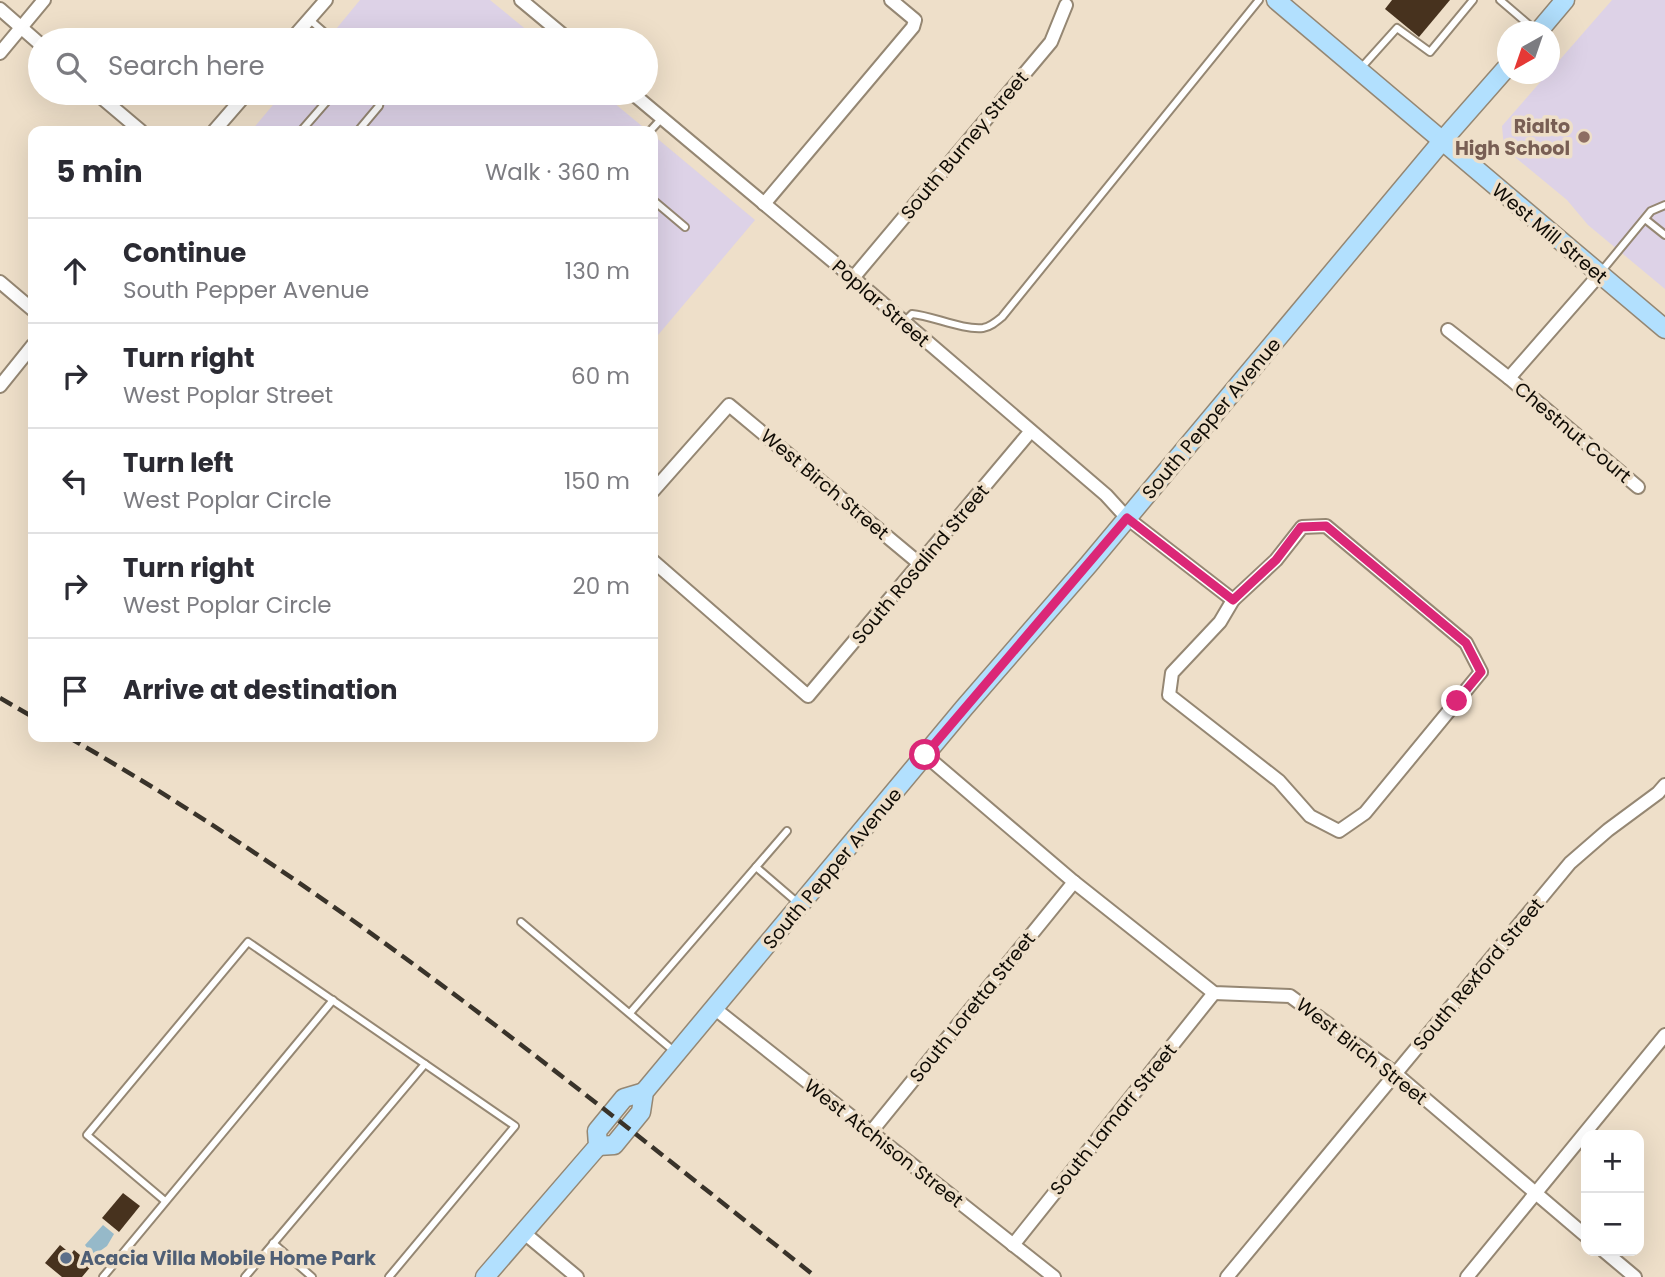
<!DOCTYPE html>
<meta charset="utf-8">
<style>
:root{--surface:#fff;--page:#f2f2f3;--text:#2b2b33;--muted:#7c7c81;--line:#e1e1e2}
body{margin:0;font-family:Poppins,sans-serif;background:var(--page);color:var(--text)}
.controls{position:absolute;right:21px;bottom:21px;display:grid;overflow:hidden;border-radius:14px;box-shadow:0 7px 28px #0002}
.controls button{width:63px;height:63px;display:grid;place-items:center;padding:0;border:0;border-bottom:2px solid var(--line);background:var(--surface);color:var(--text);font:35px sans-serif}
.compass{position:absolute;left:1497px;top:21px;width:63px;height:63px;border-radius:50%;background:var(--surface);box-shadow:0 7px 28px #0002;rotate:220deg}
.stop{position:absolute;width:21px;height:21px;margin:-16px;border:5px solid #db2777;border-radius:50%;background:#fff}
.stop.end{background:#db2777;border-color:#fff;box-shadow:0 2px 7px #0008}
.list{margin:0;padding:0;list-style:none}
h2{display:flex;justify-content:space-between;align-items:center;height:91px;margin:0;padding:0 28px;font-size:30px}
h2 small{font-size:23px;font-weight:400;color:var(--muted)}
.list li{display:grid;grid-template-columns:46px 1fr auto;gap:21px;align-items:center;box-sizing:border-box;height:105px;padding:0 28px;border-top:2px solid var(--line)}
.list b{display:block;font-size:26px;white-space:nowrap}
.list p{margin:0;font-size:23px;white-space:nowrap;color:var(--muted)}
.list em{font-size:23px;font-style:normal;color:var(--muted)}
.icon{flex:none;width:38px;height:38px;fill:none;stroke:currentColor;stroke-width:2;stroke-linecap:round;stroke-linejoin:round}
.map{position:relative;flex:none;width:1665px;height:1277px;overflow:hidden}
.search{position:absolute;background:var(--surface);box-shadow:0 7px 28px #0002;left:28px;top:28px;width:630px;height:77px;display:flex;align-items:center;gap:18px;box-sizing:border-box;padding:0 24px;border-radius:38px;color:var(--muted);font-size:26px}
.panel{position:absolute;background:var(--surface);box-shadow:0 7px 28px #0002;left:28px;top:126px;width:630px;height:616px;border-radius:14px}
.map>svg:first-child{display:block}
</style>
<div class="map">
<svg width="1665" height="1277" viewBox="0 0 1665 1277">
<rect width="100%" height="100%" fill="#eedfc9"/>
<g fill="#ddd2e7">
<path d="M 360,0 L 490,0 L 539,40 L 327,40 Z"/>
<path d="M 1612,0 L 1665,0 L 1665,289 L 1588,225 L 1567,200 L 1504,148 L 1502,126 Z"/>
<path d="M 283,93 L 602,93 L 648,131 L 251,131 Z"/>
<path d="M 653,135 L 755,220 L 653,341 Z"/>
</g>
<path fill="#96b9c9" d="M 103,1225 L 114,1234 L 107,1246 L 93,1256 L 85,1245 Z"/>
<g fill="#47321e">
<path d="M 1392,0 L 1450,0 L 1419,37 L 1385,9 Z"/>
<path d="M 123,1193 L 140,1206 L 119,1232 L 102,1218 Z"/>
<path d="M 60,1245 L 71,1254 L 74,1250 L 92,1265 L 82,1277 L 62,1277 L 45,1263 Z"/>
</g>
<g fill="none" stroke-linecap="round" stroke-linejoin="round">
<defs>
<g id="lane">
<path d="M 1500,0 L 1535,30"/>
<path d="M 309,19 L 333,40"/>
<path d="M 1361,68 L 1397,28 L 1430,52 L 1473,0"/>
<path d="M 301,131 L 334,93"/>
<path d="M 358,131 L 379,106 L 382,93"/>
<path d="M 650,131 L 662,118"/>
<path d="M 653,200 L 685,227"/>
<path d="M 1645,219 L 1665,235"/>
<path d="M 1600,273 L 1651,211 L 1665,205"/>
<path d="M 904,322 L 912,314 C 933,316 962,330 983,328 C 990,327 996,322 1002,317 L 1259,0"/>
<path d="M 756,867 L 799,904"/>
<path d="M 521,922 L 675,1052"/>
<path d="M 630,1013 L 787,831"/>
<path d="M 165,1201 L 87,1135 L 248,942 L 515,1126 L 389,1277"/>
<path d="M 273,1243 L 312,1277"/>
<path d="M 103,1277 L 333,1000"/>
<path d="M 245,1277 L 425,1064"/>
</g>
<g id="street">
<path d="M 521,0 L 569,40"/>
<path d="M 0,9 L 40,44"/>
<path d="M 291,40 L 326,0"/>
<path d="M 0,53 L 44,0"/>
<path d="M 96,93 L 141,131"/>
<path d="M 632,93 L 853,278 L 1106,495 L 1127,518 L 1233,600"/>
<path d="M 214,131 L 247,93"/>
<path d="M 764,204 L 913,27 L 915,20 L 891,0"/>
<path d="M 853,278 L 1051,42 L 1066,5"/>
<path d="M 0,282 L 33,310"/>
<path d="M 1448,330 L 1509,378 L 1638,487"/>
<path d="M 1509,378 L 1599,275"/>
<path d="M 0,386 L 33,345"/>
<path d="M 653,491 L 729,405 L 920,564"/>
<path d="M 1326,526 L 1466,643 L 1481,672 L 1365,813 L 1339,831 L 1310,816 L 1279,781 L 1169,695 L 1172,673 L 1220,622 L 1233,600 L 1276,560 L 1302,527 Z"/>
<path d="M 653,561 L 808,696 L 1030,432"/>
<path d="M 925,755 L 1074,882 L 1214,993 L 1290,996 L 1396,1074 L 1586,1236"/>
<path d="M 714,1008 L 1054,1277"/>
<path d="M 871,1132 L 1074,882"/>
<path d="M 523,1232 L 577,1277"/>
<path d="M 1013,1245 L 1214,993"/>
<path d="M 1604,1251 L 1635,1277"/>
<path d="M 1227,1277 L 1570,863 L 1608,830 L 1658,793 L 1665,785"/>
<path d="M 1467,1277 L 1665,1035"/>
</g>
<g id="secondary">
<path d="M 1276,0 L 1665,329"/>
<path d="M 1538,32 L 1565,0"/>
<path d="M 598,1146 L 614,1145 L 641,1112 L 644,1092 L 964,708 L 1089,564 L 1443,140 L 1508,66"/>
<path d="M 485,1277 L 598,1146 L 597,1131 L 624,1098 L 644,1092"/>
</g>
</defs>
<use href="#lane" stroke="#958773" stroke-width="10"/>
<use href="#street" stroke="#958773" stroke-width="16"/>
<use href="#secondary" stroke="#958773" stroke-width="21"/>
<use href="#lane" stroke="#fff" stroke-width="6"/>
<use href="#street" stroke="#fff" stroke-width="12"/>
<use href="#secondary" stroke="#b2e0fe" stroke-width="18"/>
<g stroke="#39332a" stroke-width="4.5" stroke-dasharray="14 7" stroke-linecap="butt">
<path d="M 0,698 L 33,717"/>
<path d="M 68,737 C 336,890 575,1086 816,1277"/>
</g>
</g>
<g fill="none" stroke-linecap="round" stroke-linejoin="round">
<path stroke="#db2777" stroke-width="9" d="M 925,755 L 1127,518 L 1233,600 L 1276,560 L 1301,527 L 1326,526 L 1466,643 L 1481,672 L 1457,701"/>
</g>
<circle fill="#8d6e63" stroke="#eedfc9" stroke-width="2.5" cx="1584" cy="137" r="7"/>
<circle fill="#5c6f8a" stroke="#eedfc9" stroke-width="2.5" cx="66" cy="1258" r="7"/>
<g text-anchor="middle" stroke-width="7" stroke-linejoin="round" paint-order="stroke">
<g font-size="19" font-weight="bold" fill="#785e54" stroke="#eedfc9" text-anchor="end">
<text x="1570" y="133">Rialto<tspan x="1570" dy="22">High School</tspan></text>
</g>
<g font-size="19" fill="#100c05" stroke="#eedfc9">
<text transform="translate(964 145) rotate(-50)" y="7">South Burney Street</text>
<text transform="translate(1550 233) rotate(40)" y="7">West Mill Street</text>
<text transform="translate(881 303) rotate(41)" y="7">Poplar Street</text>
<text transform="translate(1211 418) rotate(-50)" y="7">South Pepper Avenue</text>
<text transform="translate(1573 432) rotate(40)" y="7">Chestnut Court</text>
<text transform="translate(825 484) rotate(40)" y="7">West Birch Street</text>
<text transform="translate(920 564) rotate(-50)" y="7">South Rosalind Street</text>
<text transform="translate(832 868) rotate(-50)" y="7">South Pepper Avenue</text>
<text transform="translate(1478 974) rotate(-50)" y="7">South Rexford Street</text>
<text transform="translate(972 1007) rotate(-51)" y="7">South Loretta Street</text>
<text transform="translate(1362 1051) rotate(38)" y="7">West Birch Street</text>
<text transform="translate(1113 1119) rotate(-51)" y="7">South Lamarr Street</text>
<text transform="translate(884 1143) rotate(38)" y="7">West Atchison Street</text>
</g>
<g font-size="19" font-weight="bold" fill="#4e5e75" stroke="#eedfc9" text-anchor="start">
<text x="80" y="1265">Acacia Villa Mobile Home Park</text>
</g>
</g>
</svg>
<div class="controls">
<button>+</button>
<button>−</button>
</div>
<svg class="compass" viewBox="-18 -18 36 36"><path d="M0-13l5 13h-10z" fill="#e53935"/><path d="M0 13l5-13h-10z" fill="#7c7c81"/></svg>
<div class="stop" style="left:925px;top:755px"></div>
<div class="stop end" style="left:1457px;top:701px"></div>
<div class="search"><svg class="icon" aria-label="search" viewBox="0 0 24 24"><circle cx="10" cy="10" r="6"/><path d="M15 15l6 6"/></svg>Search here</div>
<section class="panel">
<h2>5 min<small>Walk · 360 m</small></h2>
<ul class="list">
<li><svg class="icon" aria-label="ahead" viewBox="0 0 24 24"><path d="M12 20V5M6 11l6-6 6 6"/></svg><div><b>Continue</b><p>South Pepper Avenue</p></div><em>130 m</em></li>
<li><svg class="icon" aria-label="right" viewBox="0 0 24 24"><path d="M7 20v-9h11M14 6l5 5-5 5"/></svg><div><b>Turn right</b><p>West Poplar Street</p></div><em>60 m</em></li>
<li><svg class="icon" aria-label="left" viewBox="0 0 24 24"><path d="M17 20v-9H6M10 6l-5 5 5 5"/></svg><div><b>Turn left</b><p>West Poplar Circle</p></div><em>150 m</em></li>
<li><svg class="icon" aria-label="right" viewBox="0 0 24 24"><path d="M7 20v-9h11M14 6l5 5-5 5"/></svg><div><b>Turn right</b><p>West Poplar Circle</p></div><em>20 m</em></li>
<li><svg class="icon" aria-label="arrive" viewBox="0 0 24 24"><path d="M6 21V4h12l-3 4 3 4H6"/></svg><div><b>Arrive at destination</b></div></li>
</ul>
</section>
</div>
